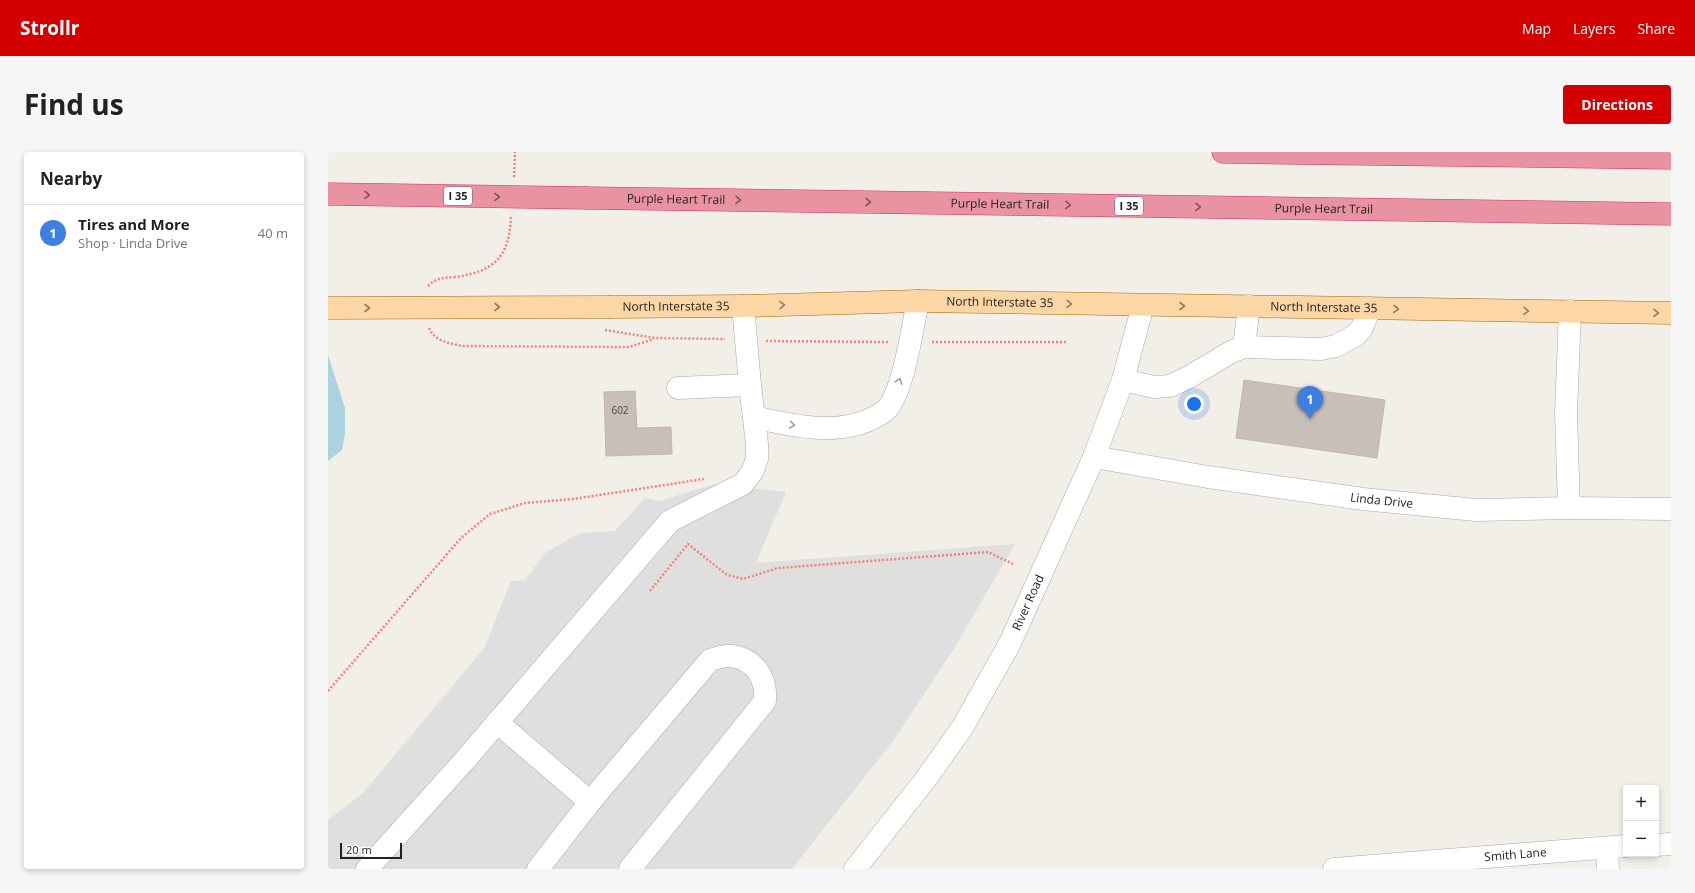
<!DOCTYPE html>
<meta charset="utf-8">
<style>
:root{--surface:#fff;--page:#f6f6f6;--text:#222;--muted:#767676;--line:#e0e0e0;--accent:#d40000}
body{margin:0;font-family:"Open Sans",sans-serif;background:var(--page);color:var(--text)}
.controls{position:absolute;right:12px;bottom:12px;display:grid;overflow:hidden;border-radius:4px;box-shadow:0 2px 6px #0003}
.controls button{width:36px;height:36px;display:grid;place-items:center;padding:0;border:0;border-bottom:1px solid var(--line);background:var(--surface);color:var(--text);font:20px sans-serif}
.scale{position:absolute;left:12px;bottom:10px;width:62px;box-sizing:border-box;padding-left:4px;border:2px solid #222;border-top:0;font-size:11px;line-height:14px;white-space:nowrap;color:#222;-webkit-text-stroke:3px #fff;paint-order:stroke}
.you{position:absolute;left:866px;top:252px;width:14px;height:14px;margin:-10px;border:3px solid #fff;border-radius:50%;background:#1a73e8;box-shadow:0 0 0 6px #1a73e833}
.badge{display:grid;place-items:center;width:26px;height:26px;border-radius:50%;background:var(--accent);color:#fff;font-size:13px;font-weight:700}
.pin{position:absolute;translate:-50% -33px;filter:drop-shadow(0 1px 2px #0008)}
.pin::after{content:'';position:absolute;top:21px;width:14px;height:12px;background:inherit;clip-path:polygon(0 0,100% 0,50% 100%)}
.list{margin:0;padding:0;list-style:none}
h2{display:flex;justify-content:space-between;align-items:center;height:52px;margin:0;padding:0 16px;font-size:17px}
h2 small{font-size:13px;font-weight:400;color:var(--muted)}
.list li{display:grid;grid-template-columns:26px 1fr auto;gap:12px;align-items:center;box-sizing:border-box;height:56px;padding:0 16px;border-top:1px solid var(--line)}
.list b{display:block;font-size:15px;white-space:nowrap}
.list p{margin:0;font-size:13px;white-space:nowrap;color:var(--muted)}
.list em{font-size:13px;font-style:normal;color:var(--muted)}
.map{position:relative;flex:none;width:1343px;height:717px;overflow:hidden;border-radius:4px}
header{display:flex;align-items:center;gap:24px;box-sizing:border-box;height:56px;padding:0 20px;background:var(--accent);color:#fff}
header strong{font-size:19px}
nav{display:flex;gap:22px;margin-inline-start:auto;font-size:14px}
.intro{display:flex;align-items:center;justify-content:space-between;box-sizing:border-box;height:96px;padding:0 24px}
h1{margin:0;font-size:28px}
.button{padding:10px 18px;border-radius:4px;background:var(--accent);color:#fff;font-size:14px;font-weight:700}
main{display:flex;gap:24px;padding:0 24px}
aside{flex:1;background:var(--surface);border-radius:4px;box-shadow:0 2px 6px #0003}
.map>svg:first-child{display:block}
</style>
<header>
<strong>Strollr</strong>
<nav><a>Map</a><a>Layers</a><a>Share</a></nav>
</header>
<div class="intro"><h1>Find us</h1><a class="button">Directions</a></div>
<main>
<aside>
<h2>Nearby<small></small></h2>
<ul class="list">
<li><span class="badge" style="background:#3f7fe0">1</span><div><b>Tires and More</b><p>Shop · Linda Drive</p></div><em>40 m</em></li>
</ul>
</aside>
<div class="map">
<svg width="1343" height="717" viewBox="0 0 1343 717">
<rect width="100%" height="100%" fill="#f2efe9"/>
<path fill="#e0dfdf" d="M 386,332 L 458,340 L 428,411 L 687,392 L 627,495 L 568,585 L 464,717 L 0,717 L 0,668 L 35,641 L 157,495 L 183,429 L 197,428 L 218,400 L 252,381 L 287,379 L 317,346 L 332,349 Z"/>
<path fill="#aad3df" d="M 0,203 L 17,256 L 17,282 L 14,298 L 0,309 Z"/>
<g fill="#c7bfb8" stroke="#c4b6ab">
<path d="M 916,228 L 1057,248 L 1049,306 L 908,286 Z"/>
<path d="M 307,239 L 309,276 L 343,275 L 344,302 L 278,304 L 276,240 Z"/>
</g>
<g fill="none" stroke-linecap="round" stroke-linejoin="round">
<defs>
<g id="minor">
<path d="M 916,195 L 921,154"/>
<path d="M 795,228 L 826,235 L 842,234 L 861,225 L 903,200 L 916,195 L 993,197 L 1008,194 L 1028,183 L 1034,176 L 1042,156"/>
<path d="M 350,236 L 422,233"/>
<path d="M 426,265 C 464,274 513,285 549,264 C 552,262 556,260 559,257 C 576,237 584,177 590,149"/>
<path id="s1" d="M 766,305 L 880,325 L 1035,347 L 1148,358 L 1241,356 L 1343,357"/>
<path d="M 1241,356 L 1238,261 L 1242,159"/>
<path d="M 169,570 L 262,650"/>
<path d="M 1328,693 L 1343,692"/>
<path d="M 1279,696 L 1280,717"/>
<path d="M 39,717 L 137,608 L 342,369 L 415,332 L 424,320 L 429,307 L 429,292 L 422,233 L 415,154"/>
<path d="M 210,717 L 262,650 L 382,508 C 389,506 397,503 404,504 C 427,507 439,527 437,549 L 302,717"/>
<path id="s2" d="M 527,717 L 597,628 L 634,576 L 681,493 L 766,305 L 795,228 L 815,153"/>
<path id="s3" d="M 1006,717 L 1298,694"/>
</g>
<g id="major">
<path id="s4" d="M 283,155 L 415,154 L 590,149 L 1343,161"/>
</g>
<g id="highway">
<path d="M 895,0 L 1343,6"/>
<path id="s5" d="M 259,46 L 1343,62"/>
</g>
</defs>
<use href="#minor" stroke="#a9a9a9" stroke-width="23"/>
<use href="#major" stroke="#a06b00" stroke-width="23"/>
<use href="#highway" stroke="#dc2a67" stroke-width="23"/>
<g stroke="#fa8072" stroke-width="2.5" stroke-dasharray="2 2" stroke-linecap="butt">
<path d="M 186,25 L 187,0"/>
<path d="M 100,134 C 109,125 115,126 128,125 C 167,119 181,105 183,65"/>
<path d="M 101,176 C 107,190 122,191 134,194 L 301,195 L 326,187"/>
<path d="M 277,178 L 327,186 L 397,187"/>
<path d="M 438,189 L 561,190"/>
<path d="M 604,190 L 740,190"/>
<path d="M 322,439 L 360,392 L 399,423 L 415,427 L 450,416 L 660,400 L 685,412"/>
<path d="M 0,539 L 133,386 L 162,362 L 197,351 L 245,347 L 376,327"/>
</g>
<use href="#minor" stroke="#fff" stroke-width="22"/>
<use href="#major" stroke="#fcd6a4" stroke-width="22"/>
<use href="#highway" stroke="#e892a2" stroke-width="22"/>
<defs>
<path id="major-bridge" d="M 0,156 L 283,155"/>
<path id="highway-bridge" d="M 0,42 L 259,46"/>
</defs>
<use href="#major-bridge" stroke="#a06b00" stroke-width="23" stroke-linecap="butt"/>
<use href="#highway-bridge" stroke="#dc2a67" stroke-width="23" stroke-linecap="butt"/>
<use href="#major-bridge" stroke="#fcd6a4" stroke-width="22"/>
<use href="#highway-bridge" stroke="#e892a2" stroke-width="22"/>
</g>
<defs><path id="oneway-chevron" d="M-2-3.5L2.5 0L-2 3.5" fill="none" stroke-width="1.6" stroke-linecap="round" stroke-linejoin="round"/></defs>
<g stroke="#7b545c">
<use href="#oneway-chevron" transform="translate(39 43) rotate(1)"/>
<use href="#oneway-chevron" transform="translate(169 45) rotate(1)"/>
<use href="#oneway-chevron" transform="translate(410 48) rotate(1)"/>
<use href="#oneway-chevron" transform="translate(540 50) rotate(1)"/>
<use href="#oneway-chevron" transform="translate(740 53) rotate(1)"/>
<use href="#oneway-chevron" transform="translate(870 55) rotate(1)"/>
</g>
<g stroke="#8f7c63">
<use href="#oneway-chevron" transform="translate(741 152) rotate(1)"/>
<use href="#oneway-chevron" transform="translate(454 153) rotate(-2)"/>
<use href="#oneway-chevron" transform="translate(854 154)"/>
<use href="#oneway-chevron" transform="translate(169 155)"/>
<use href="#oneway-chevron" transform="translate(39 156)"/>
<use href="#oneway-chevron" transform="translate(1068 157) rotate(1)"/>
<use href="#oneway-chevron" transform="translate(1198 159) rotate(1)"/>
<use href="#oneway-chevron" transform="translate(1328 161) rotate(1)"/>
</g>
<g stroke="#9c9c9c">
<use href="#oneway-chevron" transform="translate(571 229) rotate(-72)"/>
<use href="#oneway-chevron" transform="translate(464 273) rotate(9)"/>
</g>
<g text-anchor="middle" stroke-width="3" stroke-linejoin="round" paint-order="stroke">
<g font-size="10" fill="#4b4948">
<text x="292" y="262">602</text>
</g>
<g fill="#fff" stroke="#646464" stroke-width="1">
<rect x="116" y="35" width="28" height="18" rx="3"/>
<rect x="787" y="45" width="28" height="18" rx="3"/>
</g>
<g font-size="11" font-weight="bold" fill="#222">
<text x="130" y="48">I 35</text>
<text x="801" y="58">I 35</text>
</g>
<g font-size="12" fill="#222" stroke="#fff">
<text dy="4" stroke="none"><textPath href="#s5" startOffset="89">Purple Heart Trail</textPath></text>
<text dy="4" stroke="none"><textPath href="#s5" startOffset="413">Purple Heart Trail</textPath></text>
<text dy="4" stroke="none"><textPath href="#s5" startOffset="737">Purple Heart Trail</textPath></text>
<text dy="4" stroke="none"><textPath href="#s4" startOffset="389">North Interstate 35</textPath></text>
<text dy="4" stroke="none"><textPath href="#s4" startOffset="65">North Interstate 35</textPath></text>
<text dy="4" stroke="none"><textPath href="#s4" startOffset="713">North Interstate 35</textPath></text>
<text dy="4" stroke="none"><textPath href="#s1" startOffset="291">Linda Drive</textPath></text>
<text dy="4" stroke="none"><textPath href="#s2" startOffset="319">River Road</textPath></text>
<text dy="4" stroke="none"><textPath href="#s3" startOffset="182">Smith Lane</textPath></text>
</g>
</g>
</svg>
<div class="controls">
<button>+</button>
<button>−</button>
</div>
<div class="scale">20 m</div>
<div class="you"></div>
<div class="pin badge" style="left:982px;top:267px;background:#3f7fe0">1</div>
</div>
</main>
